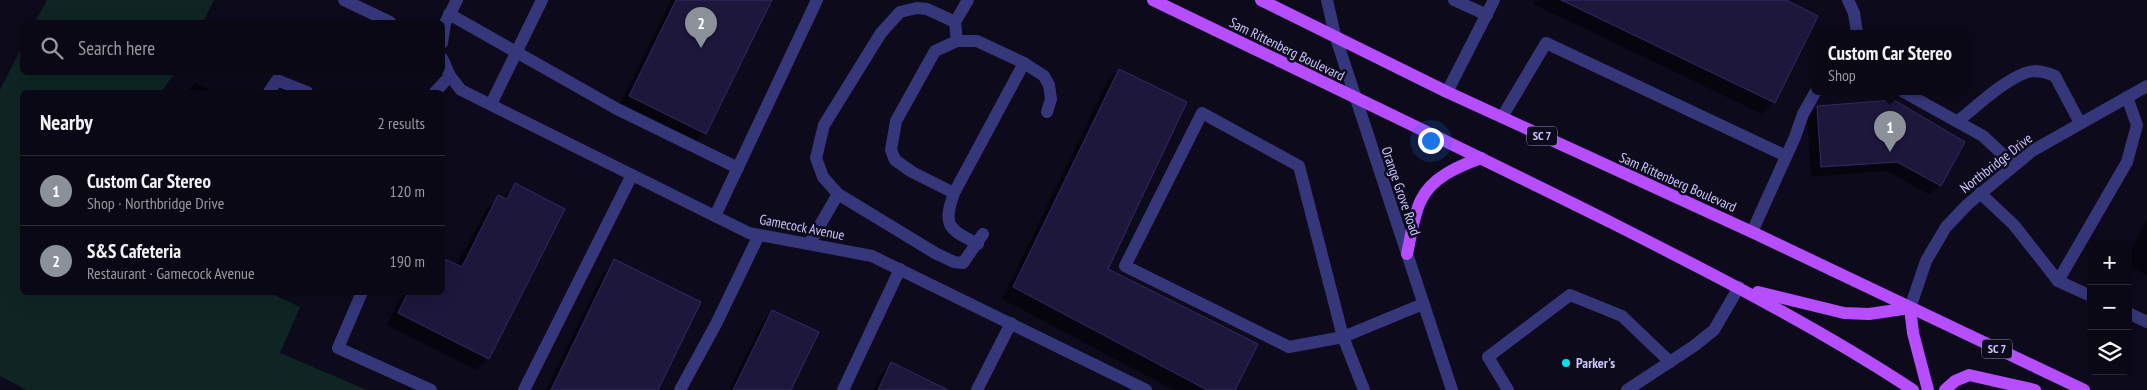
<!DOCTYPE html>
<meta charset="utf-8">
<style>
:root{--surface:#0a0814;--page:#13111d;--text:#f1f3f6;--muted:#999aa0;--line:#2a2934;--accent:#8c9099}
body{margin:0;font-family:"PT Sans Narrow",sans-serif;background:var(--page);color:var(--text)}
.controls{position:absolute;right:15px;bottom:15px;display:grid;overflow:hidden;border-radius:8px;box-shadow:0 5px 20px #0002}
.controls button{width:45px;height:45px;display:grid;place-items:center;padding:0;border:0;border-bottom:1px solid var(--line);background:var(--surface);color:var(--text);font:25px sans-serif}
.you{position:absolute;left:1430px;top:140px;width:18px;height:18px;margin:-12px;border:4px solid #fff;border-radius:50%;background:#1a73e8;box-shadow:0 0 0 8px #1a73e833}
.badge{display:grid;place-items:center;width:32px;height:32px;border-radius:50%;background:var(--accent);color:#fff;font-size:16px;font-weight:700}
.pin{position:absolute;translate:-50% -41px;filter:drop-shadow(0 1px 2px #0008)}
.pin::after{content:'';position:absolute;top:26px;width:18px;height:15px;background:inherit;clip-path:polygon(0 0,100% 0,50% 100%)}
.popup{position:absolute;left:1811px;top:30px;width:158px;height:65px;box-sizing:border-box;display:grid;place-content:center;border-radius:8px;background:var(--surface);filter:drop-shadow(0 1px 4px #0005);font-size:16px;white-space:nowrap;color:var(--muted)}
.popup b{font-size:19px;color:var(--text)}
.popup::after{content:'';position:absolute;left:50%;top:100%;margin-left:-10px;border:10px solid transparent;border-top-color:var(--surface)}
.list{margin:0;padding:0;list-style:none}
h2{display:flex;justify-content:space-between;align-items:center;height:65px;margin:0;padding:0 20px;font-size:21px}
h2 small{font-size:16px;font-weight:400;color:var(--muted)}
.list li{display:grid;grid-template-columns:32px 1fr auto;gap:15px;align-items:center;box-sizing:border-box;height:70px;padding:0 20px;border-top:1px solid var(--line)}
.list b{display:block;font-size:19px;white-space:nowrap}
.list p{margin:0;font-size:16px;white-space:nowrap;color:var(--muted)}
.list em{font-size:16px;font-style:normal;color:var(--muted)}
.icon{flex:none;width:28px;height:28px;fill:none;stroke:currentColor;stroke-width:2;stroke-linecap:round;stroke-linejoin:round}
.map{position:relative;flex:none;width:2147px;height:390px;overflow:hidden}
.search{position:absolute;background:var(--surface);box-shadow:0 5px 20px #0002;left:20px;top:20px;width:425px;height:55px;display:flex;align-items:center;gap:12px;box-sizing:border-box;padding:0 18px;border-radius:8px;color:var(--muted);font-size:19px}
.panel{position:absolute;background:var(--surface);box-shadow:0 5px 20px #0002;left:20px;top:90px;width:425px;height:205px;border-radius:8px}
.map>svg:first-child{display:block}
</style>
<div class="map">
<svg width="2147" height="390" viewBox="0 0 2147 390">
<rect width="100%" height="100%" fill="#0d0b1b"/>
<g fill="#0e2524">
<path d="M 47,0 L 214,0 L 203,22 L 35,22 Z"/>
<path d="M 22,47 L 22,72 L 175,73 L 161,92 L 22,92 L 22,292 L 270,293 L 300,307 L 280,353 L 367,390 L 27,390 L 0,376 L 0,90 Z"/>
</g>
<g fill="#0007">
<path d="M 671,0 L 771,0 L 705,133 L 693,145 L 618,108 Z"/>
<path d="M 1535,0 L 1783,0 L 1774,102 L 1762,114 L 1533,4 Z"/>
<path d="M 1119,70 L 1106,269 L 1233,390 L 1173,390 L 1002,299 L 1107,82 Z"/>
<path d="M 195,83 L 216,92 L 186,92 Z"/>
<path d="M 1818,107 L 1940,185 L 1930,195 L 1886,171 L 1811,177 L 1807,117 Z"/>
<path d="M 515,185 L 487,358 L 476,370 L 387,325 L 403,292 L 442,292 L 487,208 L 499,197 L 502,198 Z"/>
<path d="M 2147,219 L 2147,275 L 2128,266 L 2128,257 Z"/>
<path d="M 615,261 L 657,390 L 546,390 L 603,273 Z"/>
<path d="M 772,312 L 789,390 L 729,390 L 762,322 Z"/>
<path d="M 891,364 L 924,390 L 873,390 L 881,374 Z"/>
</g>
<g fill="#1d173c" stroke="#342968">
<path d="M 676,0 L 772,0 L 706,134 L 629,96 Z"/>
<path d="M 1561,0 L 1786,0 L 1818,16 L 1775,103 Z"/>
<path d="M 1119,69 L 1187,102 L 1108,269 L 1258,344 L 1235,390 L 1207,390 L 1013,287 Z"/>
<path d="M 1894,100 L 1965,142 L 1941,186 L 1897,162 L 1821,167 L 1817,106 Z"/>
<path d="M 515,183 L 565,209 L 489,359 L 398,313 L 408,292 L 442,292 L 442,258 L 462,267 L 498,195 L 507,199 Z"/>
<path d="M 614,259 L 701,302 L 658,390 L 551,390 Z"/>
<path d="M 772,310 L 819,332 L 791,390 L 733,390 Z"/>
<path d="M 891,362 L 948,390 L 878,390 Z"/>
</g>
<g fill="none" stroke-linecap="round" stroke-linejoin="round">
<g stroke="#36367b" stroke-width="12">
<path d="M 344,0 L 390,22"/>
<path d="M 1454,0 L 1487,15"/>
<path d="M 1848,0 L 1854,13 L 1857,33"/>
<path d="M 449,14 L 617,109 L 738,168"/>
<path d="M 955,22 L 927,9 L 917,8 L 900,12 L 881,33 L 824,125 L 816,158 L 823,177 L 838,194 L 935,253 L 954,262 L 963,263 L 983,234"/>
<path d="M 957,41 L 955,22 L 968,0"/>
<path d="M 1902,91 L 1983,136 L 2014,165"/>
<path d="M 269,92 L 277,80 L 307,92"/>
<path d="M 435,92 L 450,76"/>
<path d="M 1447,92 L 1494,0"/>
<path d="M 491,104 L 542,0"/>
<path d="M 1502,117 L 1546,43 L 1786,156"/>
<path d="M 1958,121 C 1977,106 2002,82 2025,73 C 2035,69 2045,72 2055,76 L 2080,123"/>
<path d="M 954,193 L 912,172 L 895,160 L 891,150 L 896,121 L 935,51 L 957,41 L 977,41 L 1024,63 L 1044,76 L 1049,85 L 1051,99 L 1047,112"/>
<path d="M 1980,193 L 2014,225 L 2058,281 L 2091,296"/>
<path d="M 715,216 L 817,0"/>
<path d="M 1752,232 L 1795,137 L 1803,114 L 1816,91"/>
<path d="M 809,244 L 838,194"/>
<path d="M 978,244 C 949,229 942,227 954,193 L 1024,63"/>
<path d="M 2058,281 L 2127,162 L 2137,125 L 2127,97"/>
<path d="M 362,292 L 338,348 L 431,390"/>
<path d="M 2128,313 L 2147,322"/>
<path d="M 524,390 L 632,175"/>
<path d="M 680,390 L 716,324 L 759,235"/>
<path d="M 843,390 L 900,269"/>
<path d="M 977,390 L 1011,323"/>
<path d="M 1364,390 L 1343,337 L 1299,166 L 1202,113 L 1125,266 L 1289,347 L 1343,337 L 1423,304"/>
<path d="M 1508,390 L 1488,357 L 1570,295 L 1622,316 L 1670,362"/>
<path d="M 1627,390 L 1694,346 L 1714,330 L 1739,287"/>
</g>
<g stroke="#36367b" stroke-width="12">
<path d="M 442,43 L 445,23 L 457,0"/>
<path d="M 442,58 L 450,76 L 461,90 L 749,233 L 872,256 L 1146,390"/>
<path d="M 1910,308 L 1926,261 L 1946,227 L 1968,204 L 2032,151 L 2147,86"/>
</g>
<path stroke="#36367b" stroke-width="12" d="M 1327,0 L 1335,35 L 1452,390"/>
<g stroke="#b64dfe" stroke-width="12">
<path d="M 1153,0 C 1306,74 1460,147 1612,223 C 1715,275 1817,327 1913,390"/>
<path d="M 1261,0 L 1447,92 L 1752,232 L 2084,390"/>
<path d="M 1407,254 C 1411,237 1413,216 1421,200 C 1432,177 1459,166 1481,158"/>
<path d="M 1758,292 L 1844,313 L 1869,314 L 1910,308"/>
<path d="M 1910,308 L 1913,333 L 1928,390"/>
<path d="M 1945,390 L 1955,381 L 1969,375 L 2035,390"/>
</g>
</g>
<circle fill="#01e0f0" stroke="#0d0b1b" stroke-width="2" cx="1566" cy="363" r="5"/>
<g text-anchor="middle" stroke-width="5" stroke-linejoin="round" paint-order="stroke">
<g fill="#0d0b1b" stroke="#918ebb" stroke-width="1">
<rect x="1527" y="126.5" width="30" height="19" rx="4"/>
<rect x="1982" y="339.5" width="30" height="19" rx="4"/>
</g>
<g font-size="12" font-weight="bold" fill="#cac6ff">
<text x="1542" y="140">SC 7</text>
<text x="1997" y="353">SC 7</text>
</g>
<g font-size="14" fill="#cac6ff" stroke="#0d0b1b">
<text transform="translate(1287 49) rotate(26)" y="5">Sam Rittenberg Boulevard</text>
<text transform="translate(1996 163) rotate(-38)" y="5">Northbridge Drive</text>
<text transform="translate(1678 182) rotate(24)" y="5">Sam Rittenberg Boulevard</text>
<text transform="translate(1401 191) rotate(71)" y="5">Orange Grove Road</text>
<text transform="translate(802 227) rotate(11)" y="5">Gamecock Avenue</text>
</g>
<g font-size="14" font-weight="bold" fill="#cac6ff" stroke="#0d0b1b" text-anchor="start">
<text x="1576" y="368">Parker's</text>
</g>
</g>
</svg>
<div class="controls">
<button>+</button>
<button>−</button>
<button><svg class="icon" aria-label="layers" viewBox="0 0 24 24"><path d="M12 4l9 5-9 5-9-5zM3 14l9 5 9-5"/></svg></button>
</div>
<div class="you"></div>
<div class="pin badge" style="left:1890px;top:152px">1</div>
<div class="popup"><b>Custom Car Stereo</b>Shop</div>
<div class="pin badge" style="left:701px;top:48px">2</div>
<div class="search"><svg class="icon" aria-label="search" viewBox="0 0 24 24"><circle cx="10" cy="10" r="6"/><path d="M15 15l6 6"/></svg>Search here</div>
<section class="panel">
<h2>Nearby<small>2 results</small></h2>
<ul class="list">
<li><span class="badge">1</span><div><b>Custom Car Stereo</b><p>Shop · Northbridge Drive</p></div><em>120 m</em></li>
<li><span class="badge">2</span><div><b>S&amp;S Cafeteria</b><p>Restaurant · Gamecock Avenue</p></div><em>190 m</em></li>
</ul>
</section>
</div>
